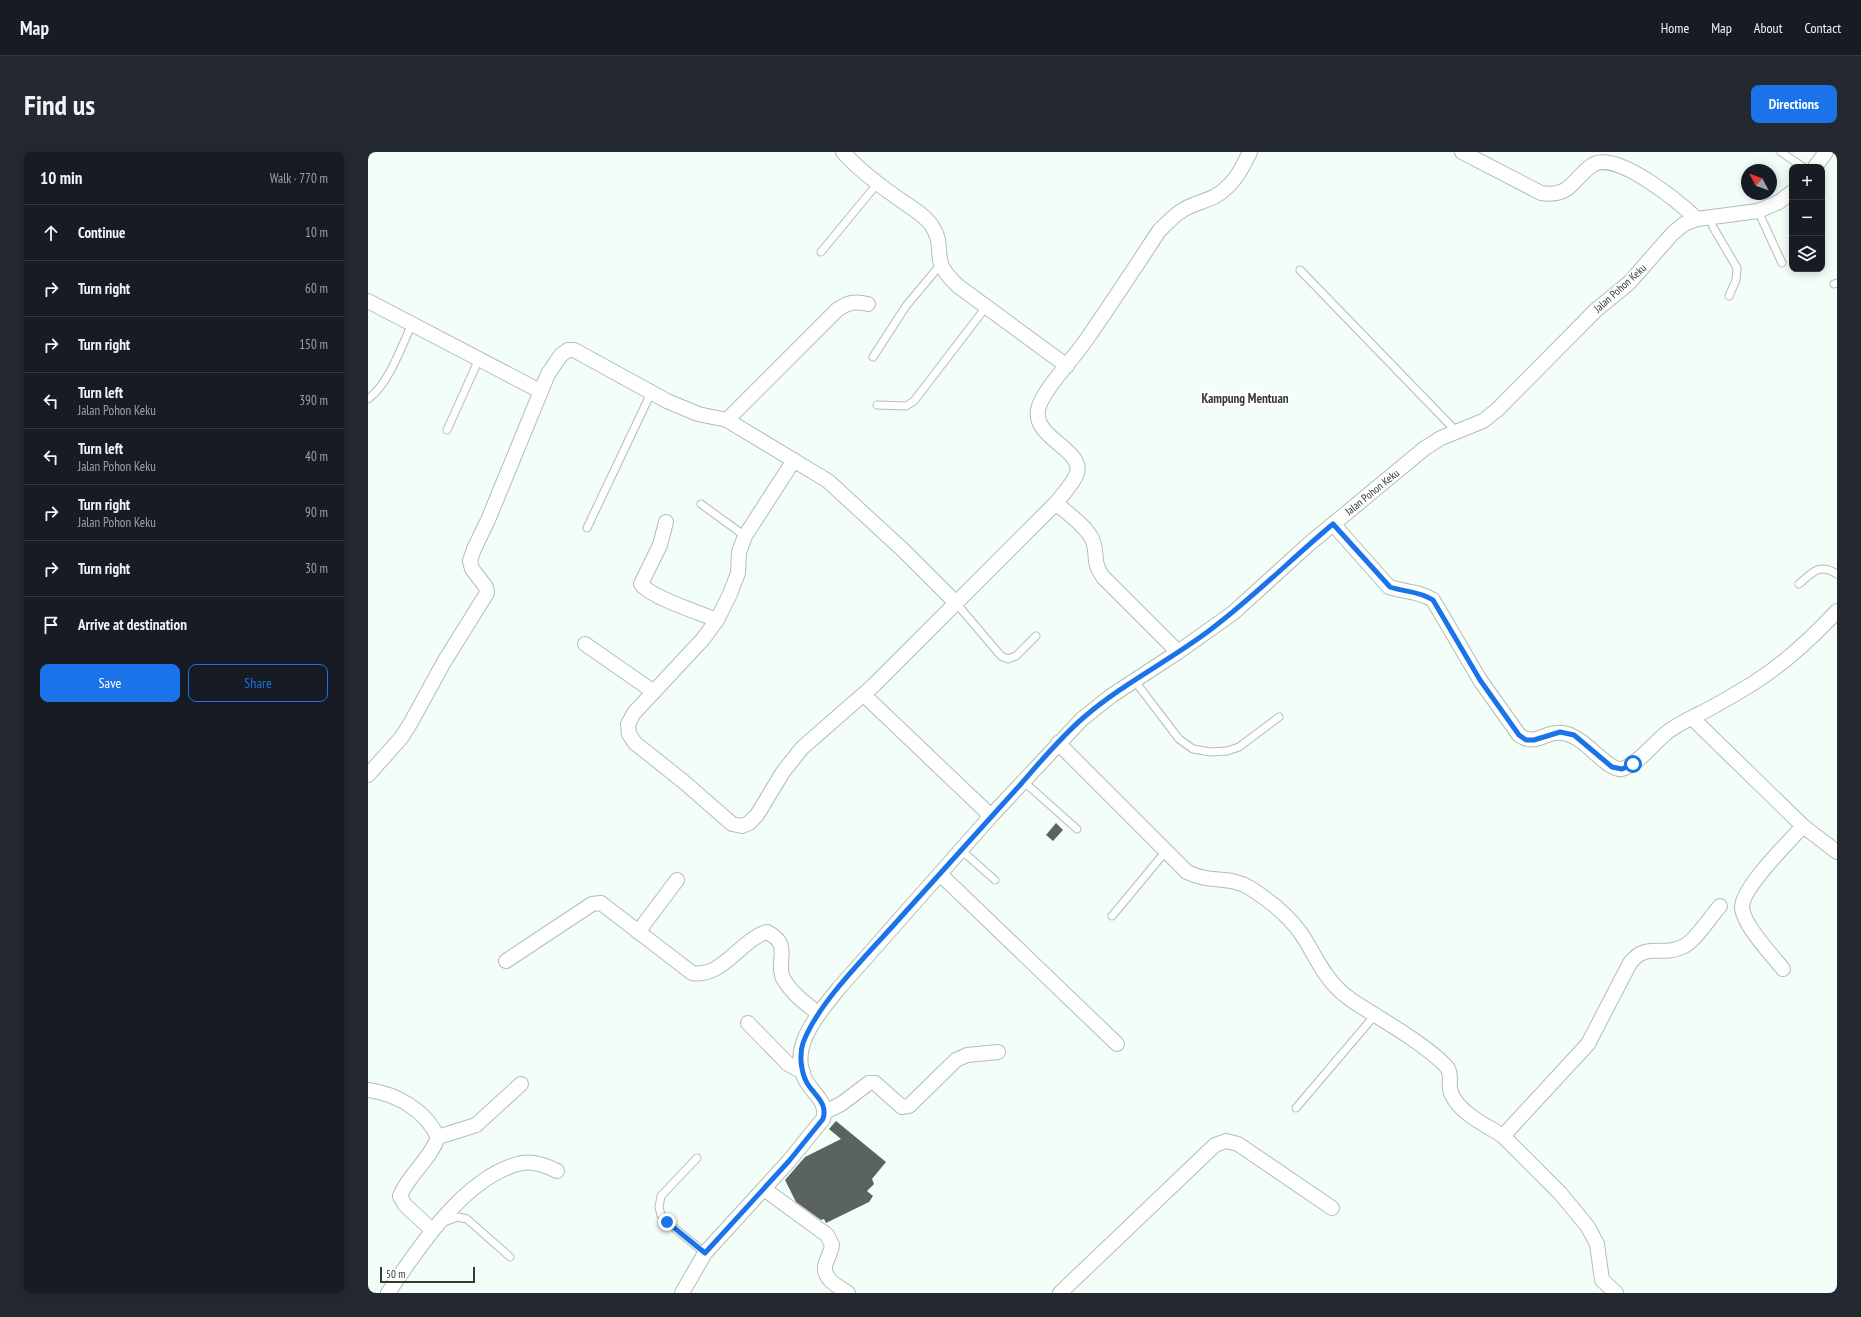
<!DOCTYPE html>
<meta charset="utf-8">
<style>
:root{--surface:#171b24;--page:#242831;--text:#f1f3f6;--muted:#9ea1a6;--line:#363941;--accent:#1a73e8}
body{margin:0;font-family:"PT Sans Narrow",sans-serif;background:var(--page);color:var(--text)}
.controls{position:absolute;right:12px;top:12px;display:grid;overflow:hidden;border-radius:8px;box-shadow:0 2px 10px #0003}
.controls button{width:36px;height:36px;display:grid;place-items:center;padding:0;border:0;border-bottom:1px solid var(--line);background:var(--surface);color:var(--text);font:20px sans-serif}
.compass{position:absolute;left:1373px;top:12px;width:36px;height:36px;border-radius:50%;background:var(--surface);box-shadow:0 2px 10px #0003;rotate:311deg}
.scale{position:absolute;left:12px;bottom:10px;width:95px;box-sizing:border-box;padding-left:4px;border:2px solid #353936;border-top:0;font-size:11px;line-height:14px;white-space:nowrap;color:#353936;-webkit-text-stroke:3px #fff;paint-order:stroke}
.stop{position:absolute;width:12px;height:12px;margin:-9px;border:3px solid #1a73e8;border-radius:50%;background:#fff}
.stop.end{background:#1a73e8;border-color:#fff;box-shadow:0 1px 4px #0008}
.list{margin:0;padding:0;list-style:none}
h2{display:flex;justify-content:space-between;align-items:center;height:52px;margin:0;padding:0 16px;font-size:17px}
h2 small{font-size:13px;font-weight:400;color:var(--muted)}
.list li{display:grid;grid-template-columns:26px 1fr auto;gap:12px;align-items:center;box-sizing:border-box;height:56px;padding:0 16px;border-top:1px solid var(--line)}
.list b{display:block;font-size:15px;white-space:nowrap}
.list p{margin:0;font-size:13px;white-space:nowrap;color:var(--muted)}
.list em{font-size:13px;font-style:normal;color:var(--muted)}
.actions{display:flex;gap:8px;padding:12px 16px}
.actions a{flex:1;padding:9px 0;border:1px solid var(--accent);border-radius:8px;text-align:center;font-size:14px;color:var(--accent)}
.actions .main{background:var(--accent);color:#fff}
.icon{flex:none;width:22px;height:22px;fill:none;stroke:currentColor;stroke-width:2;stroke-linecap:round;stroke-linejoin:round}
.map{position:relative;flex:none;width:1469px;height:1141px;overflow:hidden;border-radius:8px}
header{display:flex;align-items:center;gap:24px;box-sizing:border-box;height:56px;padding:0 20px;background:var(--surface);border-bottom:1px solid var(--line)}
header strong{font-size:19px}
nav{display:flex;gap:22px;margin-inline-start:auto;font-size:14px}
.intro{display:flex;align-items:center;justify-content:space-between;box-sizing:border-box;height:96px;padding:0 24px}
h1{margin:0;font-size:28px}
.button{padding:10px 18px;border-radius:8px;background:var(--accent);color:#fff;font-size:14px;font-weight:700}
main{display:flex;gap:24px;padding:0 24px}
aside{flex:1;background:var(--surface);border-radius:8px;box-shadow:0 2px 10px #0003}
.map>svg:first-child{display:block}
</style>
<header>
<strong>Map</strong>
<nav><a>Home</a><a>Map</a><a>About</a><a>Contact</a></nav>
</header>
<div class="intro"><h1>Find us</h1><a class="button">Directions</a></div>
<main>
<aside>
<h2>10 min<small>Walk · 770 m</small></h2>
<ul class="list">
<li><svg class="icon" aria-label="ahead" viewBox="0 0 24 24"><path d="M12 20V5M6 11l6-6 6 6"/></svg><div><b>Continue</b></div><em>10 m</em></li>
<li><svg class="icon" aria-label="right" viewBox="0 0 24 24"><path d="M7 20v-9h11M14 6l5 5-5 5"/></svg><div><b>Turn right</b></div><em>60 m</em></li>
<li><svg class="icon" aria-label="right" viewBox="0 0 24 24"><path d="M7 20v-9h11M14 6l5 5-5 5"/></svg><div><b>Turn right</b></div><em>150 m</em></li>
<li><svg class="icon" aria-label="left" viewBox="0 0 24 24"><path d="M17 20v-9H6M10 6l-5 5 5 5"/></svg><div><b>Turn left</b><p>Jalan Pohon Keku</p></div><em>390 m</em></li>
<li><svg class="icon" aria-label="left" viewBox="0 0 24 24"><path d="M17 20v-9H6M10 6l-5 5 5 5"/></svg><div><b>Turn left</b><p>Jalan Pohon Keku</p></div><em>40 m</em></li>
<li><svg class="icon" aria-label="right" viewBox="0 0 24 24"><path d="M7 20v-9h11M14 6l5 5-5 5"/></svg><div><b>Turn right</b><p>Jalan Pohon Keku</p></div><em>90 m</em></li>
<li><svg class="icon" aria-label="right" viewBox="0 0 24 24"><path d="M7 20v-9h11M14 6l5 5-5 5"/></svg><div><b>Turn right</b></div><em>30 m</em></li>
<li><svg class="icon" aria-label="arrive" viewBox="0 0 24 24"><path d="M6 21V4h12l-3 4 3 4H6"/></svg><div><b>Arrive at destination</b></div></li>
</ul>
<div class="actions"><a class="main">Save</a><a>Share</a></div>
</aside>
<div class="map">
<svg width="1469" height="1141" viewBox="0 0 1469 1141">
<rect width="100%" height="100%" fill="#f4fef8"/>
<g fill="#5a635d">
<path d="M 688,671 L 695,678 L 685,689 L 678,683 Z"/>
<path d="M 468,969 L 518,1010 L 504,1027 L 506,1032 L 499,1039 L 505,1044 L 501,1050 L 458,1071 L 456,1067 L 453,1068 L 428,1050 L 417,1028 L 437,1005 L 473,987 L 461,977 Z"/>
</g>
<g fill="none" stroke-linecap="round" stroke-linejoin="round">
<defs>
<g id="service">
<path d="M 1413,0 L 1435,15"/>
<path d="M 1390,59 L 1414,111"/>
<path d="M 1342,66 L 1345,75 L 1369,116 L 1368,128 L 1361,144"/>
<path d="M 453,100 L 509,32"/>
<path d="M 932,118 L 1088,279"/>
<path d="M 1466,132 L 1469,131"/>
<path d="M 505,205 L 538,154 L 573,112"/>
<path d="M 0,247 C 21,232 33,195 44,172"/>
<path d="M 509,253 L 538,254 L 546,249 L 618,155"/>
<path d="M 79,278 L 111,207"/>
<path d="M 333,352 L 377,384"/>
<path d="M 219,376 L 283,241"/>
<path d="M 1431,432 C 1445,420 1451,411 1469,422"/>
<path d="M 588,451 L 633,504 L 640,507 L 648,504 L 668,484"/>
<path d="M 766,528 L 811,587 L 825,597 L 842,600 L 859,599 L 871,595 L 911,565"/>
<path d="M 655,629 L 709,677"/>
<path d="M 593,698 L 627,728"/>
<path d="M 744,764 L 798,699"/>
<path d="M 928,956 L 1007,863"/>
<path d="M 329,1006 L 293,1044 L 291,1055 L 293,1063 L 299,1070 L 337,1101"/>
<path d="M 73,1071 L 90,1065 L 99,1067 L 142,1105"/>
</g>
<g id="minor">
<path d="M 475,0 C 491,18 511,33 531,47 C 542,55 557,63 564,74 C 574,89 569,98 573,112 C 576,121 584,128 590,134 L 699,214"/>
<path d="M 1094,0 L 1173,41 C 1204,46 1205,25 1226,12 C 1251,0 1312,51 1329,67"/>
<path d="M 1447,15 L 1458,0"/>
<path d="M 0,149 L 172,239"/>
<path d="M 359,268 L 469,158 C 480,150 487,149 500,152"/>
<path d="M 426,308 L 377,384 L 371,400 L 370,421 L 362,442 L 349,468 L 335,487 L 266,561 L 260,572 L 261,582 L 267,591 L 316,630 L 364,672 L 374,674 L 381,671 L 389,663 L 415,620 L 434,596 L 505,534 L 688,351 C 695,342 705,332 709,321 C 716,298 665,286 670,258 C 673,240 705,207 716,191 C 742,154 766,117 791,79 C 801,69 811,58 825,53 C 837,48 849,46 858,36 C 869,27 876,12 882,0"/>
<path d="M 688,351 C 700,362 717,373 724,387 C 731,401 723,409 735,425 L 810,500"/>
<path d="M 298,370 L 292,393 L 273,432 C 282,445 332,461 349,468"/>
<path d="M 965,372 L 1021,435 C 1037,440 1051,439 1065,448 L 1112,528 L 1151,583 C 1168,595 1176,579 1194,581 C 1217,583 1239,620 1254,617 C 1270,613 1288,588 1301,579 C 1313,570 1326,565 1339,558 C 1354,550 1369,541 1384,532 C 1416,512 1443,487 1469,459"/>
<path d="M 217,492 L 286,540"/>
<path d="M 496,543 L 623,664"/>
<path d="M 1324,566 L 1435,674 C 1421,690 1373,736 1374,756 C 1376,774 1404,803 1415,817"/>
<path d="M 690,591 L 819,720 C 843,732 861,723 882,736 C 901,748 919,762 932,780 C 946,800 952,819 970,837 C 981,848 994,855 1007,863 C 1031,878 1056,893 1076,912 C 1087,922 1078,932 1084,943 C 1093,962 1118,973 1135,984"/>
<path d="M 0,623 L 33,586 L 42,572 L 76,510 L 119,441 L 118,435 L 104,417 L 102,409 L 106,397 L 120,368 L 180,222 L 193,203 L 200,198 L 206,198 L 299,249 L 330,262 L 359,268 L 460,329 L 535,398 L 588,451"/>
<path d="M 1435,674 L 1469,700"/>
<path d="M 572,722 L 749,892"/>
<path d="M 270,780 L 309,728"/>
<path d="M 138,809 L 224,752 L 233,751 L 324,821 C 355,826 372,788 399,780 C 425,793 407,809 415,826 C 423,841 438,852 451,862"/>
<path d="M 380,871 L 420,912 L 435,920"/>
<path d="M 0,938 C 29,942 57,958 70,985 C 62,1008 41,1022 32,1044 L 37,1053 L 64,1078"/>
<path d="M 457,960 L 473,952 L 501,931 L 507,931 L 534,955 L 541,954 L 588,908 L 599,903 L 630,900"/>
<path d="M 70,985 L 108,973 L 153,932"/>
<path d="M 396,1037 L 459,1083 L 464,1093 C 463,1101 458,1108 457,1115 C 456,1128 471,1135 480,1141"/>
<path d="M 20,1141 C 50,1096 98,1023 154,1011 C 166,1009 179,1014 189,1019"/>
<path d="M 314,1141 L 337,1101 L 421,1009 L 455,967 C 460,952 448,944 440,932 C 417,898 451,861 471,836 L 623,664 L 714,567 L 743,544 L 810,500 L 865,461 L 941,392 L 1057,296 L 1073,286 L 1115,269 L 1130,257 L 1228,158 L 1261,131 L 1305,81 L 1316,72 L 1329,67 L 1390,59 L 1411,50 L 1424,40"/>
<path d="M 692,1141 L 847,993 L 858,989 L 870,992 L 964,1056"/>
<path d="M 1248,1141 L 1234,1128 L 1229,1092 L 1220,1075 L 1192,1041 L 1135,984 L 1220,892 L 1262,811 C 1279,789 1294,806 1316,794 C 1326,790 1344,763 1352,754"/>
</g>
</defs>
<use href="#service" stroke="#b3bdb6" stroke-width="9"/>
<use href="#minor" stroke="#b3bdb6" stroke-width="16"/>
<use href="#service" stroke="#fff" stroke-width="7"/>
<use href="#minor" stroke="#fff" stroke-width="14"/>
</g>
<g fill="none" stroke-linecap="round" stroke-linejoin="round">
<path stroke="#1a73e8" stroke-width="5" d="M 299,1070 L 337,1101 L 421,1009 L 455,967 C 460,951 447,944 439,931 C 433,920 431,903 435,891 C 450,850 503,799 532,766 C 572,722 612,677 652,633 C 672,610 692,586 715,566 C 754,532 801,509 842,478 C 885,446 923,407 965,372 L 1022,435 C 1037,440 1051,439 1065,448 L 1112,528 L 1151,583 L 1158,588 L 1166,588 L 1192,580 L 1206,583 L 1244,615 L 1254,617 L 1265,612"/>
</g>
<g text-anchor="middle" stroke-width="4" stroke-linejoin="round" paint-order="stroke">
<g font-size="11" fill="#353936" stroke="#fff">
<text transform="translate(1252 136) rotate(-42)" y="4">Jalan Pohon Keku</text>
<text transform="translate(1004 340) rotate(-39)" y="4">Jalan Pohon Keku</text>
</g>
<g font-size="13" font-weight="bold" fill="#353936" stroke="#fff">
<text x="877" y="251">Kampung Mentuan</text>
</g>
</g>
</svg>
<div class="controls">
<button>+</button>
<button>−</button>
<button><svg class="icon" aria-label="layers" viewBox="0 0 24 24"><path d="M12 4l9 5-9 5-9-5zM3 14l9 5 9-5"/></svg></button>
</div>
<svg class="compass" viewBox="-18 -18 36 36"><path d="M0-13l5 13h-10z" fill="#e53935"/><path d="M0 13l5-13h-10z" fill="#9ea1a6"/></svg>
<div class="scale">50 m</div>
<div class="stop" style="left:1265px;top:612px"></div>
<div class="stop end" style="left:299px;top:1070px"></div>
</div>
</main>
